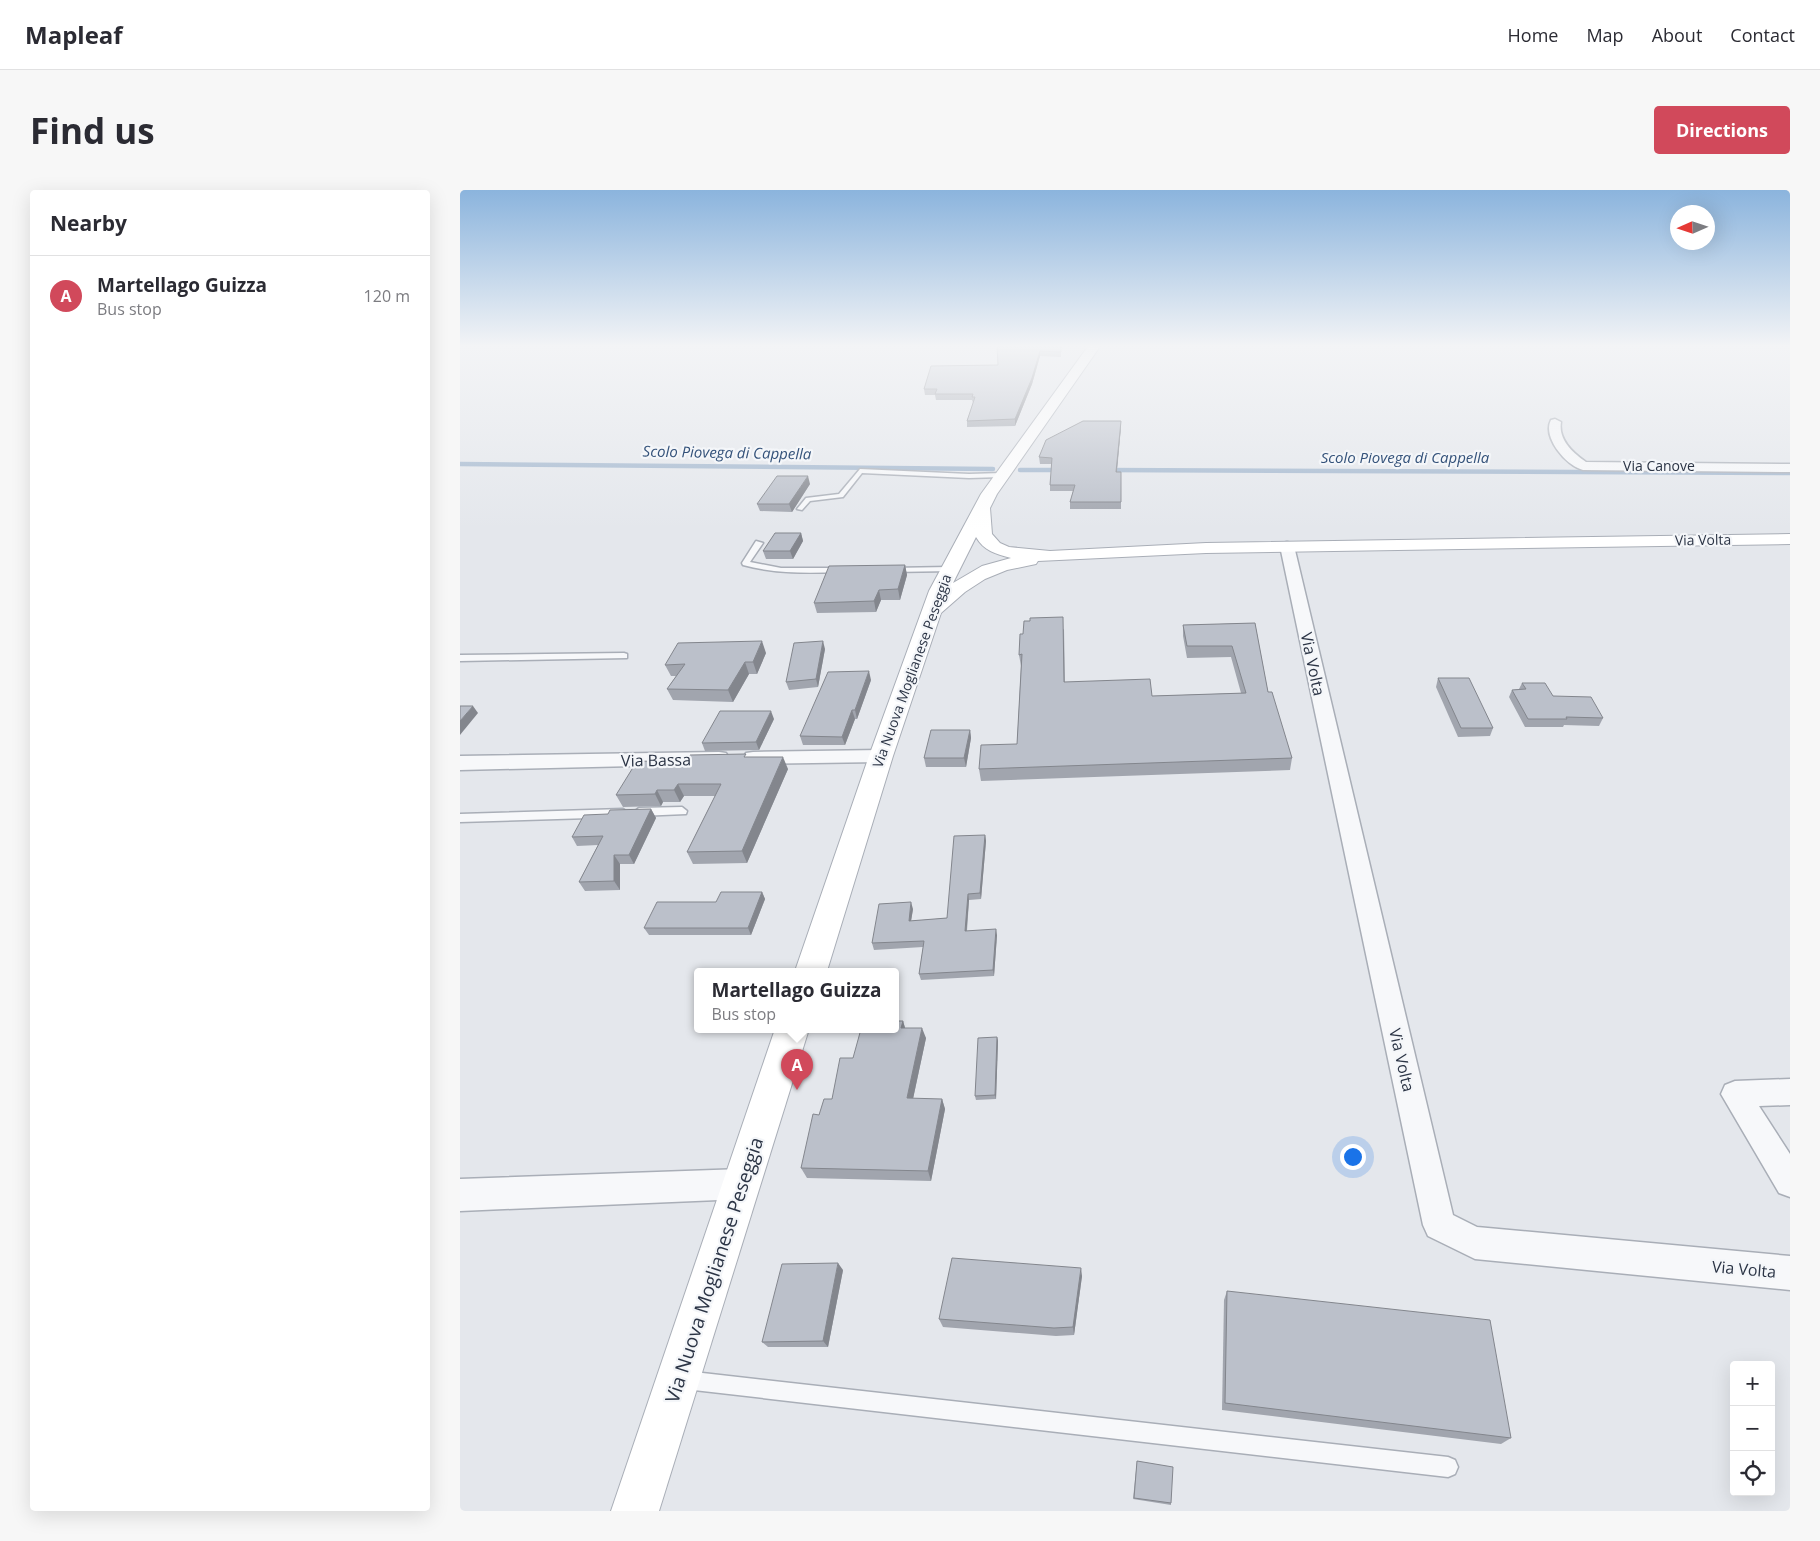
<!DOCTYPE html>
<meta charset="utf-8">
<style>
:root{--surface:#fff;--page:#f7f7f7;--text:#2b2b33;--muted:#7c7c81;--line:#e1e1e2;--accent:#d1495b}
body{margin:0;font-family:"Open Sans",sans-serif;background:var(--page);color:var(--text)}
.controls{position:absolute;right:15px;bottom:15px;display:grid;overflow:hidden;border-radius:5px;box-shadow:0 5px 20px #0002}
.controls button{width:45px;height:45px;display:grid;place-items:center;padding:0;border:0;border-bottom:1px solid var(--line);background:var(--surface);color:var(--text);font:25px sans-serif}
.compass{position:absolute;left:1210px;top:15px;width:45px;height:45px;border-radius:50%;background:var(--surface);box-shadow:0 5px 20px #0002;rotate:267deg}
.you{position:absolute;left:892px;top:966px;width:18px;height:18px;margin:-12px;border:4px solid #fff;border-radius:50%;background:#1a73e8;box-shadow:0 0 0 8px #1a73e833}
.badge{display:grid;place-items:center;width:32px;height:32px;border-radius:50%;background:var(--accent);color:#fff;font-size:16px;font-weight:700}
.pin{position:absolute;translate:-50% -41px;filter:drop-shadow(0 1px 2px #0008)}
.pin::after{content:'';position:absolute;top:26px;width:18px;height:15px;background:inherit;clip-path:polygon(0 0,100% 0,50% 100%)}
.popup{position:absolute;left:234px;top:778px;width:205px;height:65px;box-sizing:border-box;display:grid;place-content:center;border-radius:5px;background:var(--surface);filter:drop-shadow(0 1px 4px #0005);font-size:16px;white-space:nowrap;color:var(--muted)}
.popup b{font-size:19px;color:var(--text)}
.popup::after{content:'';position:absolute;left:50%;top:100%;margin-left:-10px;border:10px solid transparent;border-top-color:var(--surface)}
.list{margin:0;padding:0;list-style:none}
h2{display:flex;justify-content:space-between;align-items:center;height:65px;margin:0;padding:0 20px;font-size:21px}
h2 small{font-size:16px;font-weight:400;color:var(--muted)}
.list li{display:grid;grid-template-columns:32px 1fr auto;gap:15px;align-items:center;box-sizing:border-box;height:80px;padding:0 20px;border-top:1px solid var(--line)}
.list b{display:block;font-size:19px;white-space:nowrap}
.list p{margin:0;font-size:16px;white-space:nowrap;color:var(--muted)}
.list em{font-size:16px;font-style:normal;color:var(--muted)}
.icon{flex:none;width:28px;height:28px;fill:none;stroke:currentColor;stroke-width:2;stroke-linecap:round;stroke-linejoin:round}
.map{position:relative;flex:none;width:1330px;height:1321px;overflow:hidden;border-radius:5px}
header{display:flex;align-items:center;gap:30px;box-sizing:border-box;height:70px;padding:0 25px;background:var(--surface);border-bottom:1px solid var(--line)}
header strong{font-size:24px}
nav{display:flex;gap:28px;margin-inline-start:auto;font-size:18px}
.intro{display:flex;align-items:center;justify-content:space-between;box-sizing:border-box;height:120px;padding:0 30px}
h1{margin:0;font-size:35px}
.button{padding:12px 22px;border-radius:5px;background:var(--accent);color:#fff;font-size:18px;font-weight:700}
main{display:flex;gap:30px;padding:0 30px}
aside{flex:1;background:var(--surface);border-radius:5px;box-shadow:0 5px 20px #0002}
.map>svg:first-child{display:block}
</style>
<header>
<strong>Mapleaf</strong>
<nav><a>Home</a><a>Map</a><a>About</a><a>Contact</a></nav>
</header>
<div class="intro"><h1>Find us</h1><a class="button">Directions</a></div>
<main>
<aside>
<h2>Nearby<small></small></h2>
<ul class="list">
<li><span class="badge">A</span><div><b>Martellago Guizza</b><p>Bus stop</p></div><em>120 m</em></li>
</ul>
</aside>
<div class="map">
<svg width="1330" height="1321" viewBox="0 0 1330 1321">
<rect width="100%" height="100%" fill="#e4e7ec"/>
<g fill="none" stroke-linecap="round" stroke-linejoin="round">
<g stroke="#9fb4cc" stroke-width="4.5">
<path d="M 0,274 L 533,279"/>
<path d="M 560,280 L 601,280"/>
<path d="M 647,280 L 1330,283"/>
</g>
<defs>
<g id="lane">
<path d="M 400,279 L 509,284 L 542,283 L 545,285 L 542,287 L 509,288 L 402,283 L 383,307 L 350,311 L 342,320 L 337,319 L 346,308 L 379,304 Z"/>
<path d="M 296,351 L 303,353 L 290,372 L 321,378 L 382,378 L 386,380 L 382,382 C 348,383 316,384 283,375 L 282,373 Z"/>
<path d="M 489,377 L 493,379 L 492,381 L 431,382 L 427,380 L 431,378 Z"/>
<path d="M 164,463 L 167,464 L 167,468 L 0,471 L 0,465 Z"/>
<path d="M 222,617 L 227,621 L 226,624 L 179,626 L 174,622 L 179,618 Z"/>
<path d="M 163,619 L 168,623 L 163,627 L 0,632 L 0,624 Z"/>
<path d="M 225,1181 L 988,1267 L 995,1270 L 998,1277 L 995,1284 L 988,1287 L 225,1199 L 219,1196 L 216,1190 L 219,1184 Z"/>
</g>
<g id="street">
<path d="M 1095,229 L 1101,232 C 1098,250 1113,263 1126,272 L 1330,274 L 1330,282 L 1123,280 C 1106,276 1082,247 1091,230 Z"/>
<path d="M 827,352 L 832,353 L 834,356 L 993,1025 L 1017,1037 L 1330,1066 L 1330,1100 L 1015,1069 L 968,1046 L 963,1035 L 820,356 L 822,353 Z"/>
<path d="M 421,560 L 428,561 L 431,566 L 428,571 L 421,572 L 293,574 L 286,573 L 283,568 L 286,563 L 293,562 Z"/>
<path d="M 259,562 L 266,563 L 269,568 L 266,573 L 259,574 L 0,580 L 0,566 Z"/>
<path d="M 1330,889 L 1330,915 L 1299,916 L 1330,964 L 1330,1007 L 1319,1003 L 1261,904 L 1265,895 L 1275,891 Z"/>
<path d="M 282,979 L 293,983 L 298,994 L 293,1005 L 282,1009 L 0,1021 L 0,989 Z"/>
</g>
<g id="secondary">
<path d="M 629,155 L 641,155 L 537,304 L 530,318 L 532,344 L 540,353 L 549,357 L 590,361 L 746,353 L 1330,344 L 1330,354 L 746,363 L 578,371 L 576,374 L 547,380 L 525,389 L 505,402 L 481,423 L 433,566 L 367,781 L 335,781 L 409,566 L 469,401 L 521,304 ZM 516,347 C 524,361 536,364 551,368 L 522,376 L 493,393 Z"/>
<path d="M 315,839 L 349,839 L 199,1321 L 151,1321 Z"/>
</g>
</defs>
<use href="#lane" stroke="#a9aeb7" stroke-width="3"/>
<use href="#street" stroke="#a9aeb7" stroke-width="3"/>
<use href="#secondary" stroke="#a9aeb7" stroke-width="2"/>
<use href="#lane" fill="#f7f8fa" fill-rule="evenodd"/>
<use href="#street" fill="#f7f8fa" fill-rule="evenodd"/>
<use href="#secondary" fill="#fff" fill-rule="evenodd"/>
</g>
<g fill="#a1a5ae">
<path d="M 556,155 L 601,155 L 601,167 L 580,166 L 572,194 L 555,236 L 507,237 L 507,231 L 513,213 L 512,210 L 476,210 L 475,205 L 465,205 L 464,199 L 538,175 Z"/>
<path d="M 661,237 L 657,282 L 661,282 L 661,319 L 610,319 L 610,312 L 613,301 L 590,301 L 590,295 L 592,274 L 580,274 L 579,267 Z"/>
<path d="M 350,294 L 332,322 L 300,321 L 297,314 Z"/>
<path d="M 341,343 L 343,351 L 333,369 L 306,369 L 303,361 Z"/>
<path d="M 445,375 L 447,385 L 440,410 L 421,410 L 416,422 L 357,423 L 354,413 Z"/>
<path d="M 795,433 L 808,502 L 832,568 L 830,580 L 521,591 L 519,579 L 557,554 L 561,476 L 559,465 L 604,439 L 605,492 L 692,506 L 781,503 L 771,467 L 727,468 L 723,446 L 723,435 Z"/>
<path d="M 365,459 L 358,497 L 329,500 L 326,492 Z"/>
<path d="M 306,463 L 297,484 L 289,484 L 273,512 L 213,510 L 207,499 L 216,486 L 211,486 L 205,475 Z"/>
<path d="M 978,488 L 1033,538 L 1030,546 L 998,547 L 976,497 Z"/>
<path d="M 411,490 L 397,529 L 395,529 L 385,555 L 343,555 L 340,546 Z"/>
<path d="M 1062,493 L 1093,506 L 1143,528 L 1139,536 L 1104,535 L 1103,537 L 1065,537 L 1049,507 L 1052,500 L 1059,499 Z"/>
<path d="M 314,529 L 299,560 L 245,561 L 242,553 Z"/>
<path d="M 510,540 L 511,548 L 506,577 L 466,577 L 464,568 Z"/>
<path d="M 287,567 L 328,579 L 287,673 L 233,674 L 227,662 L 255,606 L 224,606 L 220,612 L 203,612 L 201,616 L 163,617 L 156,605 L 227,572 Z"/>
<path d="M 191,619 L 196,628 L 174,674 L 160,674 L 160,700 L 125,701 L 119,692 L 138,655 L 117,656 L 112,647 L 148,624 Z"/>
<path d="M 525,645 L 526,651 L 521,709 L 509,710 L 507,741 L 537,745 L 534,786 L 461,790 L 459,784 L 463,757 L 414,760 L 412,753 L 453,719 L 451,731 L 487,728 Z"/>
<path d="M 302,702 L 305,709 L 291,745 L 189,745 L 184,738 L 256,712 Z"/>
<path d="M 443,831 L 445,838 L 466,848 L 453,909 L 482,909 L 485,919 L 471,991 L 347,988 L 341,978 L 359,925 L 372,909 L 393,868 Z"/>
<path d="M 537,847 L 538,851 L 536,909 L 516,910 L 515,906 Z"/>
<path d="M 383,1080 L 368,1157 L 308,1157 L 302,1152 Z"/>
<path d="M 622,1086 L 614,1145 L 596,1146 L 483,1137 L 479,1129 Z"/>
<path d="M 767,1101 L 1051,1248 L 1041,1254 L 762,1220 L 764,1110 Z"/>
<path d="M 677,1271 L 711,1313 L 711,1315 L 673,1309 Z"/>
</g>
<g fill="#83868d">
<path d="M 580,161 L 580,166 L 572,194 L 555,236 L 555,229 Z"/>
<path d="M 661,231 L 661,237 L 656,288 L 656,282 Z"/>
<path d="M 348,286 L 350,294 L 332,322 L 329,314 Z"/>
<path d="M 341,343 L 343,351 L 333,369 L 330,361 Z"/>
<path d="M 445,375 L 447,385 L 440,410 L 438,399 Z"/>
<path d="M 419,400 L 421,410 L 416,422 L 414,411 Z"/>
<path d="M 302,451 L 306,463 L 297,484 L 293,472 Z"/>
<path d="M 363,451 L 365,459 L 358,497 L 356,489 Z"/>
<path d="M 285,472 L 289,484 L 273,512 L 268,500 Z"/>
<path d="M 409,481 L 411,490 L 397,529 L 395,520 Z"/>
<path d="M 13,516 L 18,523 L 0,545 L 0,531 Z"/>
<path d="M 392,520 L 395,529 L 385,555 L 382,547 Z"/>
<path d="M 311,521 L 314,529 L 299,560 L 296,552 Z"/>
<path d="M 510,540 L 511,548 L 506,577 L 504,568 Z"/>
<path d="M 323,567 L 328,579 L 287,673 L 282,661 Z"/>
<path d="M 218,594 L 224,606 L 220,612 L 214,600 Z"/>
<path d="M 197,600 L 203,612 L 201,616 L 195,604 Z"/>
<path d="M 191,619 L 196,628 L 174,674 L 169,665 Z"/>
<path d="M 525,645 L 526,651 L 521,709 L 520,703 Z"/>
<path d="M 154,665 L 160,674 L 160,700 L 154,691 Z"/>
<path d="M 302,702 L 305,709 L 291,745 L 288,738 Z"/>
<path d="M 508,704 L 509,710 L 506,747 L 505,741 Z"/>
<path d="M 451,712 L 453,719 L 450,737 L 449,731 Z"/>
<path d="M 536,739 L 537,745 L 534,786 L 533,780 Z"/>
<path d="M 443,831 L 446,841 L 441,838 Z"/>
<path d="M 462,838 L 466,848 L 451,918 L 447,908 Z"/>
<path d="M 537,847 L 538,851 L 536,909 L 535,905 Z"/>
<path d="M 482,909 L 485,919 L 471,991 L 468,981 Z"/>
<path d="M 378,1073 L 383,1080 L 368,1157 L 363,1151 Z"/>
<path d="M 621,1078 L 622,1086 L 614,1145 L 613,1137 Z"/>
</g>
<g fill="#bbc0ca" stroke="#83868d">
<path d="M 556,155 L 601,155 L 601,162 L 580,161 L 572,188 L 555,229 L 507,231 L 515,207 L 512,207 L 513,204 L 475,204 L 477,199 L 464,199 L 471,176 L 538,175 L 537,156 Z"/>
<path d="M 623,231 L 661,231 L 656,282 L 661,282 L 661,312 L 610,312 L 615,295 L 590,295 L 592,268 L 579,267 L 586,250 Z"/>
<path d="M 317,286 L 348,286 L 329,314 L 297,314 Z"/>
<path d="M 315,343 L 341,343 L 330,361 L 303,361 Z"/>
<path d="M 445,375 L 438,399 L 419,400 L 414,411 L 354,413 L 369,376 Z"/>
<path d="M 603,427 L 604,492 L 690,489 L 692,506 L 786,503 L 772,456 L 727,456 L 723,435 L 795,433 L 808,502 L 812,502 L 832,568 L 519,579 L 521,555 L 557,554 L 562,464 L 559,465 L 560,444 L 563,444 L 564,431 L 570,431 L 570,428 Z"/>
<path d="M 302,451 L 293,472 L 285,472 L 268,500 L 207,499 L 225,474 L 205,475 L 218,453 Z"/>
<path d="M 363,451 L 356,489 L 326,492 L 334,453 Z"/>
<path d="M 409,481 L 395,520 L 392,520 L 382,547 L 340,546 L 368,482 Z"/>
<path d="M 978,488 L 1009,488 L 1033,538 L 1001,538 Z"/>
<path d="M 1062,493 L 1085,493 L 1093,506 L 1131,507 L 1143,528 L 1106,527 L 1107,529 L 1068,529 L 1052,500 L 1066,499 Z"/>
<path d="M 0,516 L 13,516 L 0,531 Z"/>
<path d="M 260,521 L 311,521 L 296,552 L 242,553 Z"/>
<path d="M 471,540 L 510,540 L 504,568 L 464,568 Z"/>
<path d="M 286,564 L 284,567 L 323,567 L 282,661 L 227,662 L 261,594 L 218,594 L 214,600 L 197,600 L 195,604 L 156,605 L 177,571 L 227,572 L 230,565 Z"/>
<path d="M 191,619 L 169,665 L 154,665 L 154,691 L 119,692 L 143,646 L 112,647 L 124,625 L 148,624 L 150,620 Z"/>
<path d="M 525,645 L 520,703 L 508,704 L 505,741 L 536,739 L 533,780 L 459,784 L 464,751 L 412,753 L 419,714 L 451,712 L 449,731 L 487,728 L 494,646 Z"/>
<path d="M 261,702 L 302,702 L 288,738 L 184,738 L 197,712 L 256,712 Z"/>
<path d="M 436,831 L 443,831 L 441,838 L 462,838 L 447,908 L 482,909 L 468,981 L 341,978 L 353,924 L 359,925 L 364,909 L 372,909 L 380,868 L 393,868 L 401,839 L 436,839 Z"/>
<path d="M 537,847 L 535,905 L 515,906 L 518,848 Z"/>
<path d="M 492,1068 L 621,1078 L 613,1137 L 594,1138 L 479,1129 Z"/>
<path d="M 378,1073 L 363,1151 L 302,1152 L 322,1074 Z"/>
<path d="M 767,1101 L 1030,1130 L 1051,1248 L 765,1213 Z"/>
<path d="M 677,1271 L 713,1277 L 711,1313 L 674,1308 Z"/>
</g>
<linearGradient id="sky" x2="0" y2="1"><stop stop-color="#8bb4dd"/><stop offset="0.46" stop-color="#f3f4f6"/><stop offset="1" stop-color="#f3f4f6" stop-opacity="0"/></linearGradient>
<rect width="1330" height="339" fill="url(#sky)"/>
<g text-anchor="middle" stroke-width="4.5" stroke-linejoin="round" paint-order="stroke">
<g font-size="14" fill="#2b3445" stroke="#f4f6f9">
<text x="1199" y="281">Via Canove</text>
<text transform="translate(1243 350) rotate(-1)" y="5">Via Volta</text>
<text transform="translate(452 481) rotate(-70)" y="5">Via Nuova Moglianese Peseggia</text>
</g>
<g font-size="15" font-style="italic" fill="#34527a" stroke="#f4f6f9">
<text transform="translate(267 263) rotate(1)" y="5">Scolo Piovega di Cappella</text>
<text x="945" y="273">Scolo Piovega di Cappella</text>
</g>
<g font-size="16" fill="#2b3445" stroke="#f4f6f9">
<text transform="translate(853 474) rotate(78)" y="6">Via Volta</text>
<text transform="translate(196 570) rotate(-1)" y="6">Via Bassa</text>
<text transform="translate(942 870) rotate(77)" y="6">Via Volta</text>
<text transform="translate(1284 1079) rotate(5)" y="6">Via Volta</text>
</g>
<g font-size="19" fill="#2b3445" stroke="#f4f6f9">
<text transform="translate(254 1080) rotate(-72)" y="7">Via Nuova Moglianese Peseggia</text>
</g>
</g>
</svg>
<div class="controls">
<button>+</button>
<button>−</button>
<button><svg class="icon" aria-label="locate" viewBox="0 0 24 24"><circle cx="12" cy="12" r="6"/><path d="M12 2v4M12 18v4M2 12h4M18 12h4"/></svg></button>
</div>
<svg class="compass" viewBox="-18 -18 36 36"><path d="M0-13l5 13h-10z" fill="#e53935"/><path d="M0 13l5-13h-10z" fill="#7c7c81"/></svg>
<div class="you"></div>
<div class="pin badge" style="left:337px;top:900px">A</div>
<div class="popup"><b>Martellago Guizza</b>Bus stop</div>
</div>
</main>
